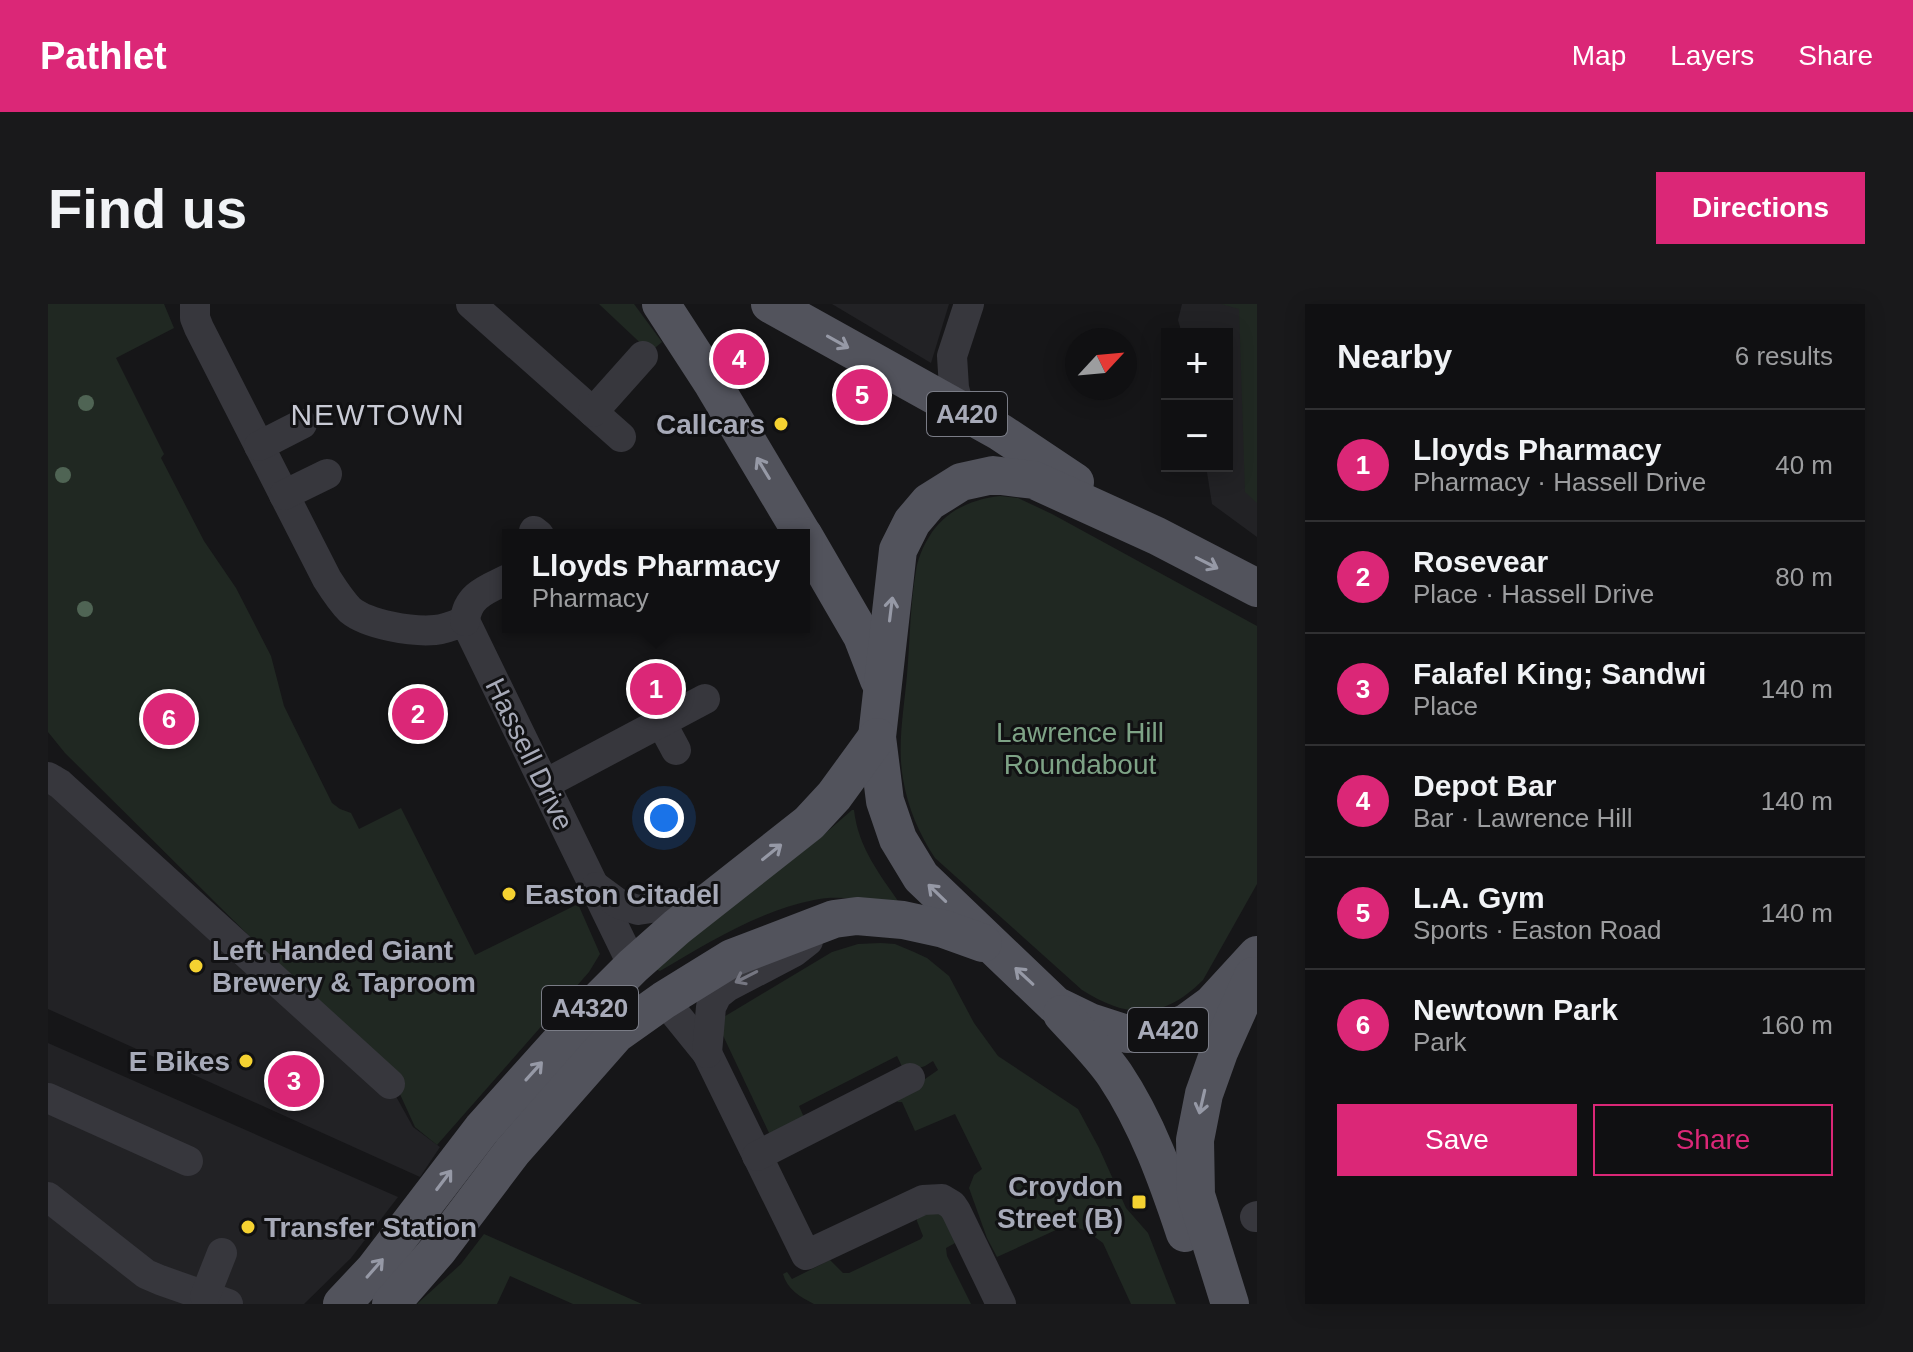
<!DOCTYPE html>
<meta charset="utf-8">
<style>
:root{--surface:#101012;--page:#19191b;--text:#f1f3f6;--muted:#9c9d9f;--line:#303032;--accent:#db2777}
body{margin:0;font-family:Helvetica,sans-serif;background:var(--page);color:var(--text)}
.controls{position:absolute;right:24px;top:24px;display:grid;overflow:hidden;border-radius:0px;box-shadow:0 4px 20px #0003}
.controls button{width:72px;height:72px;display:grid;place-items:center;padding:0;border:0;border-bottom:2px solid var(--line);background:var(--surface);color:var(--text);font:40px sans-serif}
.compass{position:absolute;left:1017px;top:24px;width:72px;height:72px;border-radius:50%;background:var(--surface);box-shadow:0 4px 20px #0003;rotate:64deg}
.you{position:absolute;left:616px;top:514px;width:28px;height:28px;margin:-20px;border:6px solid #fff;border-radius:50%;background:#1a73e8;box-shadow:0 0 0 12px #1a73e833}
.badge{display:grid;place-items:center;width:52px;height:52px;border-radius:50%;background:var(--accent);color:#fff;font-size:26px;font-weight:700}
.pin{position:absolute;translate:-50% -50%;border:4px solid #fff;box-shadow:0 2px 8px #0006}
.popup{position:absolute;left:454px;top:225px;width:308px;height:104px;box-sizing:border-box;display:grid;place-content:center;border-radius:0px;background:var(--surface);filter:drop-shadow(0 2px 6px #0005);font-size:26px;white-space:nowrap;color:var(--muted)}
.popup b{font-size:30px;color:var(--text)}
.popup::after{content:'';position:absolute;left:50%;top:100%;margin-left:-16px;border:16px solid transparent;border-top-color:var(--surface)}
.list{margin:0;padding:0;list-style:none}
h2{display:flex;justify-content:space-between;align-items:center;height:104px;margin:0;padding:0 32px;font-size:34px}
h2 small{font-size:26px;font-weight:400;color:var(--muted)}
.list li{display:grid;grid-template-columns:52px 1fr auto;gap:24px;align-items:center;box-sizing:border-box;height:112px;padding:0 32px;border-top:2px solid var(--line)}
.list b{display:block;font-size:30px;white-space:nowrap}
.list p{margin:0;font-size:26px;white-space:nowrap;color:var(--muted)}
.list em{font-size:26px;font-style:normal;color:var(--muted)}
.actions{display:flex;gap:16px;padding:24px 32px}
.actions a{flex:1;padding:18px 0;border:2px solid var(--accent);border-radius:0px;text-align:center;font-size:28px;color:var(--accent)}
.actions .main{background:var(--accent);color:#fff}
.map{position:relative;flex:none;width:1209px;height:1000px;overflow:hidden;border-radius:0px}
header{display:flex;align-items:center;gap:48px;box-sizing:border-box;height:112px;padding:0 40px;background:var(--accent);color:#fff}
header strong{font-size:38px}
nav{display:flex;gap:44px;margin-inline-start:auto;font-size:28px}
.intro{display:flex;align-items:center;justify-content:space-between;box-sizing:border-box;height:192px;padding:0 48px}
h1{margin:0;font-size:56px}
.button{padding:20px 36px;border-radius:0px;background:var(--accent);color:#fff;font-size:28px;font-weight:700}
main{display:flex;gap:48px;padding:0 48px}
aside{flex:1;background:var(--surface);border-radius:0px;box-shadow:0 4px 20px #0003}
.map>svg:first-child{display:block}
</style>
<header>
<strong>Pathlet</strong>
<nav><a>Map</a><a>Layers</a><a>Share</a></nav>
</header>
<div class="intro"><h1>Find us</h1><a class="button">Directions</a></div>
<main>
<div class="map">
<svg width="1209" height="1000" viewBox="0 0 1209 1000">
<rect width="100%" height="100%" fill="#161618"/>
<g fill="#222225">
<path d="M 784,0 L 901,0 L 883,59 Z"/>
<path d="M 1134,0 L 1209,0 L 1209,233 L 1164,200 L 1158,162 L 1179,162 L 1179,30 L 1134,30 L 1130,16 Z"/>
<path d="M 12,462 L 340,778 L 365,823 L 392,843 L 372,873 L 0,705 L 0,489 Z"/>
<path d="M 0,739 L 350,893 L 303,954 L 256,1000 L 0,1000 Z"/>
</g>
<g fill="#202822">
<path d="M 0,0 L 116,0 L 126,24 L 68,54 L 116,150 L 113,154 L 156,237 L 188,284 L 223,352 L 236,402 L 284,499 L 292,505 L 303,509 L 311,525 L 353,504 L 427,651 L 530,600 L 552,650 L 541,668 L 389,841 L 367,823 L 345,775 L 17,449 L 0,428 Z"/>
<path d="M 551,0 L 586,0 L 614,38 L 602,48 Z"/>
<path d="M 1173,0 L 1209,0 L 1209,199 L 1197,188 L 1191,5 Z"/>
<path d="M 952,192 L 970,194 L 1004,210 L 1209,322 L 1209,580 L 1155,676 C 1115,716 1080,715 1034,686 L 887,554 C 871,530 860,504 855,475 C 849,442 856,405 859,371 C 862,337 862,301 868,267 C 869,257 875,242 881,233 C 896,207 924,195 952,192 Z"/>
<path d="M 804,506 L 806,506 C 810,543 832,571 853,601 C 825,598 794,590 766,596 C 711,607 660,639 612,667 L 607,665 L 610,657 L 766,539 Z"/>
<path d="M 833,639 L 847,640 L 866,648 L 879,654 L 901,672 L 926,719 L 950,752 L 1030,805 L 1051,844 L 1078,904 L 1100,929 L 1128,1000 L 1083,1000 L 1055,939 L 1040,928 L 1021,920 L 949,953 L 939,934 L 921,884 L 926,871 L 934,865 L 907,810 L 867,827 L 854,798 L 849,798 L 854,791 L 890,766 L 885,757 L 877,762 L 857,769 L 849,752 L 751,802 L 758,818 L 722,831 L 671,723 L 674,714 L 784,648 L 810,640 Z"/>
<path d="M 894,907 L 909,938 L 898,944 L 899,952 L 923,1000 L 766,1000 C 752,993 739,985 735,970 L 739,968 L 744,975 L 782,956 L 795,969 L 801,969 L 873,935 L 875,932 L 869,917 L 869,912 Z"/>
<path d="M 436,930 L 594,1000 L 525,1000 L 462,972 L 449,1000 L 369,1000 L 413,960 Z"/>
</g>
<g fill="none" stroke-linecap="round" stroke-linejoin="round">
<g stroke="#37373d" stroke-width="30">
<path d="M 147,0 L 147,14 L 151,24 L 279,275 C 286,286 293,297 302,306 C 320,321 365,328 387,326 C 398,325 407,321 417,317 L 585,662"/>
<path d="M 423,0 L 573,133"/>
<path d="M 912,106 L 906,84 L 904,52 L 921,0"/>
<path d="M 545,108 L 595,52"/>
<path d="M 211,142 L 254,120"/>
<path d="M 236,191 L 279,170"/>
<path d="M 486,227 L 491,231"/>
<path d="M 417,317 C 419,291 440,285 460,275"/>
<path d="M 613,418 L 628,446"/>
<path d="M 0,473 L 12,480 L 342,780"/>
<path d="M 497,480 L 657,395"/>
<path d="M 548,583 L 571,600 L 590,606 L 662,595"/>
<path d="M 616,696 L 659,749 L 758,951 L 875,896 L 894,895 L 904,901 L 908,907 L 953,1000"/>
<path d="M 659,749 L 663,703 L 669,691 L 679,683 L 746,648 L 760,637"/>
<path d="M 0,794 L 140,857"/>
<path d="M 709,852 L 862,774"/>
<path d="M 0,893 L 98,970 L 112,976 L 180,1000"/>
<path d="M 1207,913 L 1209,912"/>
<path d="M 157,992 L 174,949"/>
</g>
<g stroke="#52535c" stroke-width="38">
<path d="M 613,0 L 665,80 L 755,231"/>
<path d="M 722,0 L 952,128 L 1027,178"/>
<path d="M 756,232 L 814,332 L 831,376"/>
<path d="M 1209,284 L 1109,232 L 986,176 L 945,171 L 913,178 L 881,198 L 864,218 L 850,246 L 829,433 L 837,497 L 850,535 L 873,573 L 1007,701 L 1042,718 L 1079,730 L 1115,728 L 1138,719 L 1164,700 L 1209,651"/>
<path d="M 1014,710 C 1032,730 1052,749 1067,771 C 1099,819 1119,875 1137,929"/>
<path d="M 294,1000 L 326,966 L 434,825 L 539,708 L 585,662 L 629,623 L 761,519 L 786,492 L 829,433"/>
<path d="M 343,1000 L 390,946 L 464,848 L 568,730 L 616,696 L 684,654 L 786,615 L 809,612 L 855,616 L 896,625 L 935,639"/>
<path d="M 1182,1000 L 1148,891 L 1147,836 L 1156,790 L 1171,748 L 1205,672"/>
</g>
</g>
<g fill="#4f6454">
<circle cx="38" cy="99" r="8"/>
<circle cx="15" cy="171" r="8"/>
<circle cx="37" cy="305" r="8"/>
</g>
<defs><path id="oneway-shaft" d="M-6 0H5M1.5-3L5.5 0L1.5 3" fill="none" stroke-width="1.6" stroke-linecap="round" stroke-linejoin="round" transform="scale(2)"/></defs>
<g stroke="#9699a6">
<use href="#oneway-shaft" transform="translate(790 38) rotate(29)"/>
<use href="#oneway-shaft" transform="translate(715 164) rotate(-121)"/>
<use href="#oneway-shaft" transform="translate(1159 259) rotate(27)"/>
<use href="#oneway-shaft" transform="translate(843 305) rotate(-83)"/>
<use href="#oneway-shaft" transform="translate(724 548) rotate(-39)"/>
<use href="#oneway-shaft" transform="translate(889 589) rotate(-136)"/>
<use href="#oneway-shaft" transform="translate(976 672) rotate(-137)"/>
<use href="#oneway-shaft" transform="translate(486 767) rotate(-48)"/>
<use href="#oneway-shaft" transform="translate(1154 798) rotate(103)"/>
<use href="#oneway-shaft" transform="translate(396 876) rotate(-53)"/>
<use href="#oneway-shaft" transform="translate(327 964) rotate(-49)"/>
</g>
<use stroke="#757681" href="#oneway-shaft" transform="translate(698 673) rotate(153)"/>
<g fill="#f5d231" stroke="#111113" stroke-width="3">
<circle cx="733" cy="120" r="8"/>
<circle cx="461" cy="590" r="8"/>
<circle cx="148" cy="662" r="8"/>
<circle cx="198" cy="757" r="8"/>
<rect x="1083" y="890" width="16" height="16" rx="4"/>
<circle cx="200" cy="923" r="8"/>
</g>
<g text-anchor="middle" stroke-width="6" stroke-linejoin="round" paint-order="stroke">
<g fill="#111113" stroke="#7a7c86" stroke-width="2">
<rect x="879" y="88" width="80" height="44" rx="6"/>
<rect x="494" y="682" width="96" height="44" rx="6"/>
<rect x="1080" y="704" width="80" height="44" rx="6"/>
</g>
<g font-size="26" font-weight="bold" fill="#a7aab8">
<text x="919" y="119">A420</text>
<text x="542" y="713">A4320</text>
<text x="1120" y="735">A420</text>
</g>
<g font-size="28" font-weight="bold" fill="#a7aab8" stroke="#111113" text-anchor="end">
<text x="717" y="130">Callcars</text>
<text x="477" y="600" text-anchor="start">Easton Citadel</text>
<text x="164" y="656" text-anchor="start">Left Handed Giant<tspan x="164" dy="32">Brewery &amp; Taproom</tspan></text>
<text x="182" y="767">E Bikes</text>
<text x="1075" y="892">Croydon<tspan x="1075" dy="32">Street (B)</tspan></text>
<text x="216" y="933" text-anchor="start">Transfer Station</text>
</g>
<g font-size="28" fill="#7ea386" stroke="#111113">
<text x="1032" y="438">Lawrence Hill<tspan x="1032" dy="32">Roundabout</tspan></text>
</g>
<g font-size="28" fill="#a7aab8" stroke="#111113">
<text transform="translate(482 450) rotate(64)" y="10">Hassell Drive</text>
</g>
<g font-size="30" letter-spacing="2" fill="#c8cad4" stroke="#111113">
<text x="330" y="121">NEWTOWN</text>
</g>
</g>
</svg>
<div class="controls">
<button>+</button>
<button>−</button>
</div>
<svg class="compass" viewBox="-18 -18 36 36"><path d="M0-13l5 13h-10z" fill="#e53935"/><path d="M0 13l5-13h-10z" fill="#9c9d9f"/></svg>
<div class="you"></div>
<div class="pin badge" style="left:608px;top:385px">1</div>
<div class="popup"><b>Lloyds Pharmacy</b>Pharmacy</div>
<div class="pin badge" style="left:370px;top:410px">2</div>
<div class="pin badge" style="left:246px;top:777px">3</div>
<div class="pin badge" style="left:691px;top:55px">4</div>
<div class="pin badge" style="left:814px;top:91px">5</div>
<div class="pin badge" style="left:121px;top:415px">6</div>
</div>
<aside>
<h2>Nearby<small>6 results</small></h2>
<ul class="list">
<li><span class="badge">1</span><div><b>Lloyds Pharmacy</b><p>Pharmacy · Hassell Drive</p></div><em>40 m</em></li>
<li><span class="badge">2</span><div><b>Rosevear</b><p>Place · Hassell Drive</p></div><em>80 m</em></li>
<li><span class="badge">3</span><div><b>Falafel King; Sandwi</b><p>Place</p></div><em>140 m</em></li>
<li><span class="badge">4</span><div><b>Depot Bar</b><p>Bar · Lawrence Hill</p></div><em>140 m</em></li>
<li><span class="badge">5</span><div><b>L.A. Gym</b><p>Sports · Easton Road</p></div><em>140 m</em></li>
<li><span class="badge">6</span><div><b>Newtown Park</b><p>Park</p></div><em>160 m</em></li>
</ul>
<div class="actions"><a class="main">Save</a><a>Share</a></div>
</aside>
</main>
